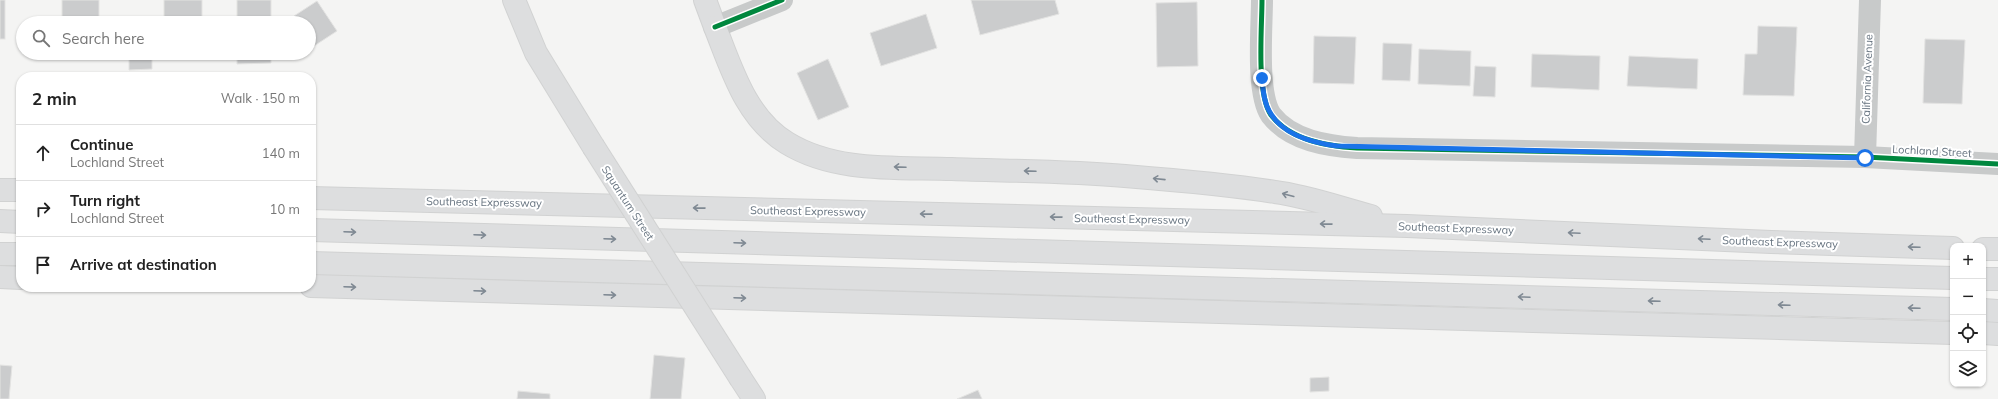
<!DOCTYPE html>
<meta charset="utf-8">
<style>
:root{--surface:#fff;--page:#f2f2f2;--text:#222;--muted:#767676;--line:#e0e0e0}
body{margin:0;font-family:Mulish,sans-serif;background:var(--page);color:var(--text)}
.controls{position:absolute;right:12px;bottom:12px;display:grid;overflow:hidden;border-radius:8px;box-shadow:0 1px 3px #0004}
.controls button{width:36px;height:36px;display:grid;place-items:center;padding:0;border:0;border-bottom:1px solid var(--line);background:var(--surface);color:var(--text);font:20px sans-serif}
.stop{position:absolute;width:12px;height:12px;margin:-9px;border:3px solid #1a73e8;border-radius:50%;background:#fff}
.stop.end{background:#1a73e8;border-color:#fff;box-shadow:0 1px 4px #0008}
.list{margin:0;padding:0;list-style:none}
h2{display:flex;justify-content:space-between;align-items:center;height:52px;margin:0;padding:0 16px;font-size:17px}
h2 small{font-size:13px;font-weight:400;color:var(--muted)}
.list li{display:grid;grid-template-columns:26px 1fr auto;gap:12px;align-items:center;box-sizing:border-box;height:56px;padding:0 16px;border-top:1px solid var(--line)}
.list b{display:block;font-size:15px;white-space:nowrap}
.list p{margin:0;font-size:13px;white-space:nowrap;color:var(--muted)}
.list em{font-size:13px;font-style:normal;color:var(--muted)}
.icon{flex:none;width:22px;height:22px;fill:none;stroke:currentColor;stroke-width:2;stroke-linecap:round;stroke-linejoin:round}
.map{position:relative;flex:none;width:1998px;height:399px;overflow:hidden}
.search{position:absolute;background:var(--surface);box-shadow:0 1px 3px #0004;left:16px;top:16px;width:300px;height:44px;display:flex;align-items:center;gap:10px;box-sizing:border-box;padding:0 14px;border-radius:22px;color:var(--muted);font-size:15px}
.panel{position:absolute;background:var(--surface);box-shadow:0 1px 3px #0004;left:16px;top:72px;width:300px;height:220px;border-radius:16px}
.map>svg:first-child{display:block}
</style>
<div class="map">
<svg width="1998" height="399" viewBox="0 0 1998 399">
<rect width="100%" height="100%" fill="#f4f4f3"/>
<g fill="#cbcccd" stroke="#e3e3e2">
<rect x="0" y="0" width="5" height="39"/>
<rect x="62" y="0" width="37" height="23"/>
<rect x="164" y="0" width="38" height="23"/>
<rect x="237" y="0" width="34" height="23"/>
<path d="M 971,0 L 1055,0 L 1059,14 L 980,35 Z"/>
<path d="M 317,1 L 337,31 L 314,46 L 309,39 L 309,23 L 298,23 L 294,16 Z"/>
<path d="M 1197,2 L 1198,66 L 1157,67 L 1156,3 Z"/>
<path d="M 926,14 L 937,48 L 881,66 L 870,33 Z"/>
<path d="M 35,20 L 54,21 L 54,23 L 35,23 Z"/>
<path d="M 1758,26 L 1797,27 L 1794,96 L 1743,95 L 1745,54 L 1757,54 Z"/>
<path d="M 1314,36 L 1356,37 L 1354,84 L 1313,83 Z"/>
<path d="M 1925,39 L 1965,40 L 1962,104 L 1923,103 Z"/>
<path d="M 1383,43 L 1412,44 L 1410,81 L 1382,80 Z"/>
<path d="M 1419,49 L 1471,51 L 1470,86 L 1418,84 Z"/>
<rect x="35" y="53" width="19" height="1"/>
<path d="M 129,53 L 152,53 L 152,69 L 129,70 Z"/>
<path d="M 237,53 L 271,53 L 271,63 L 237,64 Z"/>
<path d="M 1532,54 L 1600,56 L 1599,90 L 1531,87 Z"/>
<path d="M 1629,56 L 1698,59 L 1697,89 L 1627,86 Z"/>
<path d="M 828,59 L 849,107 L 818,120 L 797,73 Z"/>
<path d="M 1475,66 L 1496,67 L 1495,97 L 1473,96 Z"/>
<path d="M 654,355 L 685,358 L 681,399 L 650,399 Z"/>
<path d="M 0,365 L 12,366 L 9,399 L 0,399 Z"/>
<path d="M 1329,377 L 1329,391 L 1310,392 L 1310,378 Z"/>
<path d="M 978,390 L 982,399 L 957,399 Z"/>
<path d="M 518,391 L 550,394 L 550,399 L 517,399 Z"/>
</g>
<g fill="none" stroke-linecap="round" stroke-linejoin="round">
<defs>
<g id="major">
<path d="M 514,0 L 536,53 L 593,146"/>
<path d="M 705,0 L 715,27"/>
<path d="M 741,379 L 754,399"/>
</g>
<g id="highway">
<path d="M 715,27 C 732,70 746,118 787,143 C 836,173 898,167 952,169 C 1010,171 1068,171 1125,176 C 1175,180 1226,184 1275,192 C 1307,196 1340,208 1371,216"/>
<path d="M 0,190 L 21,190"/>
<path d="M 311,198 L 1407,226 L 1771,242 L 1953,248"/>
<path d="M 0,221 L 21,222"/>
<path d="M 311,230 L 1953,278"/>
<path d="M 1983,249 L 1998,249"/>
<path d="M 0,254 L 21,254"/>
<path d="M 311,263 L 1953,309"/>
<path d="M 0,277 L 21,278"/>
<path d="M 1983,279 L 1998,279"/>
<path d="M 311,286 L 1953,333"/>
<path d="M 1983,310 L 1998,311"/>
<path d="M 1983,333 L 1998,334"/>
</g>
</defs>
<use href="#major" stroke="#d1d2d2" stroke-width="24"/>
<use href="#highway" stroke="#d1d2d2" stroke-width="24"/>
<g stroke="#c8caca" stroke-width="22">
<path d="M 1262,0 C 1262,28 1256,93 1271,115 C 1291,141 1328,146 1357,148 L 1865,157 L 1998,164"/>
<path d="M 715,27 L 782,0"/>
<path d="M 1865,157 L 1870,0"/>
</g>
<use href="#major" stroke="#dddedf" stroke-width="22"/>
<use href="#highway" stroke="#dddedf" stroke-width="22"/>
<defs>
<path id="major-bridge" d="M 593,146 L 741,379"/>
</defs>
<use href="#major-bridge" stroke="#d1d2d2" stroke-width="24" stroke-linecap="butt"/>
<use href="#major-bridge" stroke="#dddedf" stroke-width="22"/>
<defs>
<g id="cycleway">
<path d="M 1262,0 C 1262,28 1256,93 1271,115 C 1291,141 1328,146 1357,148 L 1865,157 L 1998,164"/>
<path d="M 715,27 L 782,0"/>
</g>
</defs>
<use href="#cycleway" stroke="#fff" stroke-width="8"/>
<use href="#cycleway" stroke="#00873e" stroke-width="5"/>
</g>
<defs><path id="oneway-shaft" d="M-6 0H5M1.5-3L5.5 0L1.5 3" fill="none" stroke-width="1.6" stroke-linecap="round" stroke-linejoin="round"/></defs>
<g stroke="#7f8993">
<use href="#oneway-shaft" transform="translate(900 167) rotate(-178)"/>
<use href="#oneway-shaft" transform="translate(1030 171) rotate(-178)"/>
<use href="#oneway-shaft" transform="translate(1159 179) rotate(-174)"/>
<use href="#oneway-shaft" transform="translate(1288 195) rotate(-165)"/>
<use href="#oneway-shaft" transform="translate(699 208) rotate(-179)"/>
<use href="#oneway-shaft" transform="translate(926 214) rotate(-179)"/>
<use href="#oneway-shaft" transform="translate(1056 217) rotate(-179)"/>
<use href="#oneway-shaft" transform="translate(1326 224) rotate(-179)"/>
<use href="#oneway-shaft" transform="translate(350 232) rotate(2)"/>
<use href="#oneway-shaft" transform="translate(1574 233) rotate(-177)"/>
<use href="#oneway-shaft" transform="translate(480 235) rotate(2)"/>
<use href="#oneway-shaft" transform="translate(610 239) rotate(2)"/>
<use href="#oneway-shaft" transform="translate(1704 239) rotate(-177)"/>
<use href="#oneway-shaft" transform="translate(740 243) rotate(2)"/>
<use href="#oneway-shaft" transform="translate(1914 247) rotate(-178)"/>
<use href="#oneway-shaft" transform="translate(350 287) rotate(2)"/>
<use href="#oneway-shaft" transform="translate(480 291) rotate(2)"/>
<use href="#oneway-shaft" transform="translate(610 295) rotate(2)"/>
<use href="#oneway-shaft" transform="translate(1524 297) rotate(-178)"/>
<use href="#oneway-shaft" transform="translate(740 298) rotate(2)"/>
<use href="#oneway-shaft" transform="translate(1654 301) rotate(-178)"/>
<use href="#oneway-shaft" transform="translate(1784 305) rotate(-178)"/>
<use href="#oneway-shaft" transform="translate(1914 308) rotate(-178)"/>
</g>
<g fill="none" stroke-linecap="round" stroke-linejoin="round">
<path stroke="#1a73e8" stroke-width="5" d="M 1262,78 C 1263,90 1264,104 1271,114 C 1284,135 1314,143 1337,146 L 1865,158"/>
</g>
<g text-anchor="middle" stroke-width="4" stroke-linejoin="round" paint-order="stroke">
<g font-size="11" fill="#677480" stroke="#fff">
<text transform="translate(1867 79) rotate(-88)" y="4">California Avenue</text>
<text transform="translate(1932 151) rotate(3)" y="4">Lochland Street</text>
<text transform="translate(484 202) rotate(1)" y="4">Southeast Expressway</text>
<text transform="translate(628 203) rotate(57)" y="4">Squantum Street</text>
<text transform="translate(808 211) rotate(1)" y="4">Southeast Expressway</text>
<text transform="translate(1132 219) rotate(1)" y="4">Southeast Expressway</text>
<text transform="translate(1456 228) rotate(2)" y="4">Southeast Expressway</text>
<text transform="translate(1780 242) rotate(2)" y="4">Southeast Expressway</text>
</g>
</g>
</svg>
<div class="controls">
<button>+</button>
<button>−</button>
<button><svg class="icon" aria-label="locate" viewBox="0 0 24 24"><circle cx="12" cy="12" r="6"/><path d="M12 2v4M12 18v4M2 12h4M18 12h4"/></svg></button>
<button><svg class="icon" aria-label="layers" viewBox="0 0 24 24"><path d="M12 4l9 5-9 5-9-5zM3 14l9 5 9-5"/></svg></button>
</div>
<div class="stop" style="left:1865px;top:158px"></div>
<div class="stop end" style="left:1262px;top:78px"></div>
<div class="search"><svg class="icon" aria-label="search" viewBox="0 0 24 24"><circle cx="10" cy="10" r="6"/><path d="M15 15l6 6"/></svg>Search here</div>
<section class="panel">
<h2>2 min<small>Walk · 150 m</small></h2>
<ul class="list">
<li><svg class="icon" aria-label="ahead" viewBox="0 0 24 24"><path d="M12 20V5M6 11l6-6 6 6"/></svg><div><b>Continue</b><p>Lochland Street</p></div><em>140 m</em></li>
<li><svg class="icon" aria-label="right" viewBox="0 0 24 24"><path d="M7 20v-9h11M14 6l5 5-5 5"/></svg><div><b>Turn right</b><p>Lochland Street</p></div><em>10 m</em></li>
<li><svg class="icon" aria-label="arrive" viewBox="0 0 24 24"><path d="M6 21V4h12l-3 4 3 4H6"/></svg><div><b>Arrive at destination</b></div></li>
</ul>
</section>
</div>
